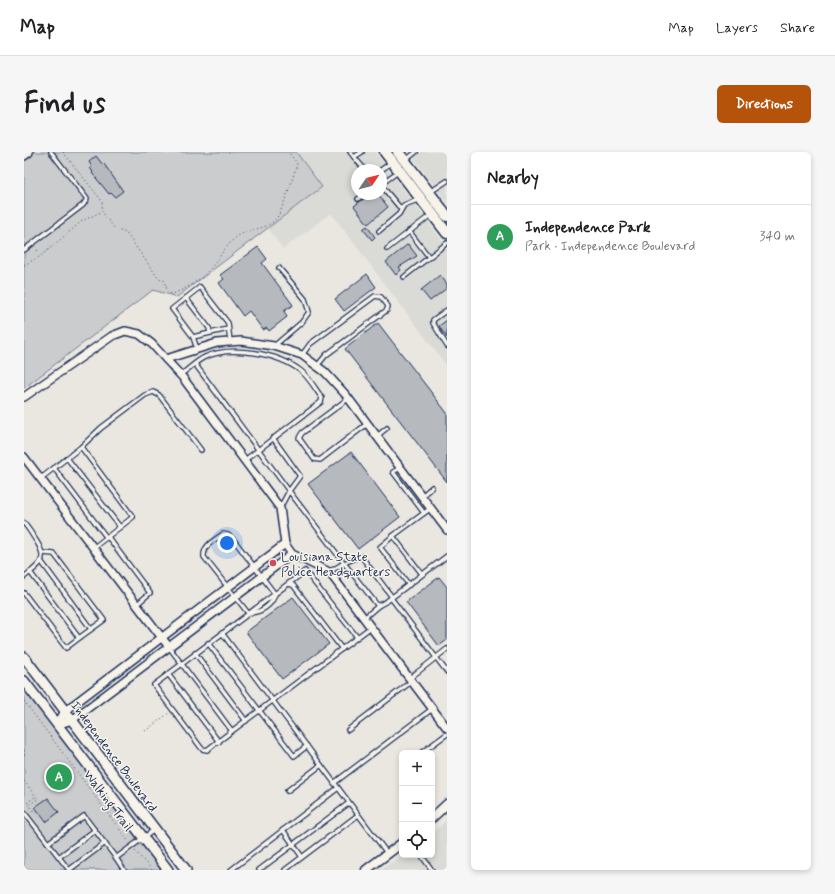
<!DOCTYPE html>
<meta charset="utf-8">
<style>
:root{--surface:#fff;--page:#f6f6f6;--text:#202124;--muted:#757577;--line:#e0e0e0;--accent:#b45309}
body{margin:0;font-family:Mynerve,sans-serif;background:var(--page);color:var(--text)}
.controls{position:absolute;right:12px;bottom:12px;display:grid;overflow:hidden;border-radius:6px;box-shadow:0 2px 6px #0003}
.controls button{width:36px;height:36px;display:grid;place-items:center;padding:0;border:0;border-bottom:1px solid var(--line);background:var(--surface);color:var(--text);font:20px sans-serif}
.compass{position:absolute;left:327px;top:12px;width:36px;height:36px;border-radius:50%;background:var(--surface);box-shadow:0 2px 6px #0003;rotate:55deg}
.you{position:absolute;left:203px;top:391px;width:14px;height:14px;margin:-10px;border:3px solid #fff;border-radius:50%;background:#1a73e8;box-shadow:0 0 0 6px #1a73e833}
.badge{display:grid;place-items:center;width:26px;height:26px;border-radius:50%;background:var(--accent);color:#fff;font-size:13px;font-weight:700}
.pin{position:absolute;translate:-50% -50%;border:2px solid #fff;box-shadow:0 1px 4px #0006}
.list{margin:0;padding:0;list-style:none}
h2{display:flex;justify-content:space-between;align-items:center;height:52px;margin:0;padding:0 16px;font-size:17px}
h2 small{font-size:13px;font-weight:400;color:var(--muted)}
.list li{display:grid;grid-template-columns:26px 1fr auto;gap:12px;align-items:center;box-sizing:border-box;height:64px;padding:0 16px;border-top:1px solid var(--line)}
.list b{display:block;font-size:15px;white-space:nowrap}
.list p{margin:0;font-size:13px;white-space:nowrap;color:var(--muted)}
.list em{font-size:13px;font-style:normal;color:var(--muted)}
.icon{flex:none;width:22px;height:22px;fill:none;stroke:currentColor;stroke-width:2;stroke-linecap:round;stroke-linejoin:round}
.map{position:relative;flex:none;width:423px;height:718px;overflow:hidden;border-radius:6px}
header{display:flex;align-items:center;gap:24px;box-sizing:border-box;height:56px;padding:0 20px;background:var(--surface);border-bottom:1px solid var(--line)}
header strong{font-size:19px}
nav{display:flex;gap:22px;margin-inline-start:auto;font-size:14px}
.intro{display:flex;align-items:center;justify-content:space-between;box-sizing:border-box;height:96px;padding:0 24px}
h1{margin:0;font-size:28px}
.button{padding:10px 18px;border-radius:6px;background:var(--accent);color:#fff;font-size:14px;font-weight:700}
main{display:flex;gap:24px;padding:0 24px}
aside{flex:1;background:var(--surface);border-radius:6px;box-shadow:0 2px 6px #0003}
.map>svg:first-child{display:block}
</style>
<header>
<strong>Map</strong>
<nav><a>Map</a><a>Layers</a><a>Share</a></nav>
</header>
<div class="intro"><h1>Find us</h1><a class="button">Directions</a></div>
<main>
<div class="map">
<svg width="423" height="718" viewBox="0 0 423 718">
<rect width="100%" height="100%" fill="#eae7e0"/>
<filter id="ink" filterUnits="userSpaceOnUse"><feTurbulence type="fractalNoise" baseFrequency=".025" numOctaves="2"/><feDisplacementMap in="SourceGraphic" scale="8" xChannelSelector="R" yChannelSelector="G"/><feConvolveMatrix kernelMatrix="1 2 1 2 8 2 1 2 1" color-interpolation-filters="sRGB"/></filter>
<g filter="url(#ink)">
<g fill="#dadad6" fill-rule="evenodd">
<path d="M 272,0 L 351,0 L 423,95 L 423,214 L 307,61 L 259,97 L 244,76 L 298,35 ZM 333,18 L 357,18 L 357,42 L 333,42 Z"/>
<path d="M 385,0 L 423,0 L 423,51 Z"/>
<path d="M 423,668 L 423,718 L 342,718 L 359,717 L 378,703 L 408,703 L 408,681 Z"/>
</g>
<g fill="#cbcccd" stroke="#737e96">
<path d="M 10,0 L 272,0 L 298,35 L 153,145 L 129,138 L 0,236 L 0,7 Z"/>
<path d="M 0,532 L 142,718 L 0,718 Z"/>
</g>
<g fill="#b6babf" stroke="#1b2f5e">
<path d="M 72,4 L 79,13 L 80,12 L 99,39 L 91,45 L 87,41 L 85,42 L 68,21 L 69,20 L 66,16 L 68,15 L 65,10 Z"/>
<path d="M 346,42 L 354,42 L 364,55 L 344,72 L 330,54 Z"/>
<path d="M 343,74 L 351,85 L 348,88 L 339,77 Z"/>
<path d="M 384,92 L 393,104 L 375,115 L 377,118 L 372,123 L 362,110 Z"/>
<path d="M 234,95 L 243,107 L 238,111 L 269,153 L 260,159 L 263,165 L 245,179 L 243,176 L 239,178 L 225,159 L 219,164 L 195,131 L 200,127 L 196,123 Z"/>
<path d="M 343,122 L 352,135 L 320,159 L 311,147 Z"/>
<path d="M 416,123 L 423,132 L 423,136 L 406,149 L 397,138 Z"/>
<path d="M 423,168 L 423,186 L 415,174 Z"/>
<path d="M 354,171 L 423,261 L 423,330 L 321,197 Z"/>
<path d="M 327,300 L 376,365 L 334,397 L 284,332 Z"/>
<path d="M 415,425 L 423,435 L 423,488 L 415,494 L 382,450 Z"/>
<path d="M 269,445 L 305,492 L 258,527 L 222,480 Z"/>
<path d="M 24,646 L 35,660 L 22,670 L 11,655 Z"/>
</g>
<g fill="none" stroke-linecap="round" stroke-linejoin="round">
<defs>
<g id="service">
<path d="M 326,0 L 330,5 L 338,0"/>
<path d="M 330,5 L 341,18"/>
<path d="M 382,8 L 392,0"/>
<path d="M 357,18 L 368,10"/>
<path d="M 357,32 L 375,19"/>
<path d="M 357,33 L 377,57"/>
<path d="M 406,40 L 423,29"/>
<path d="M 334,47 L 340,42"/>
<path d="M 355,79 L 375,62 L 380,53 L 396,47"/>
<path d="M 385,79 L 405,105"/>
<path d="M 363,97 L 408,62"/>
<path d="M 0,98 L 59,53 L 63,47 L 27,0"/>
<path d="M 380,125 L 423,91"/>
<path d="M 162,146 L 185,176 L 186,180"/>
<path d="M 423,158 L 409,168 L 409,171 L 423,194"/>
<path d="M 169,185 L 204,177"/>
<path d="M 250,194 L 278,170 L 285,160 L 281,147 L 255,116"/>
<path d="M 173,197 L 169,185 L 148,157 L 176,135 L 204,171 L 206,190"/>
<path d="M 278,203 L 286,192 L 351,144 L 357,145 L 364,154 L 363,158 L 302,203 L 293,214"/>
<path d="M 171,212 L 265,339 L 276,324 L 249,286"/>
<path d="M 156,223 C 164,218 172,209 181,205 C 207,193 254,201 277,219 C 285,225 292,238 298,246 L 297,250 L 221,308"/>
<path d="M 325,246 L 278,281 L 275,286 L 290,307 L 296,308 L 343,272"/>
<path d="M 353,284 L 363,276"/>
<path d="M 57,295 L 77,276 L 121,243 L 129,240 L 135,243 L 177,298"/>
<path d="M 43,306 L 96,375"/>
<path d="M 30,316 L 83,386"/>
<path d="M 376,316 L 369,320 L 400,361"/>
<path d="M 16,327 L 57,295 L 109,365 L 69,396"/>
<path d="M 398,344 L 408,335"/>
<path d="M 256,356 L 265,339 L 320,411 L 305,420"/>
<path d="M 0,371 C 4,376 8,382 11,387 C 25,407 17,412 0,425"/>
<path d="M 199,382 L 204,383 L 210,388 L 251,442 C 248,454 236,461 224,461 L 180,405 C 179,393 191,388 199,382 Z"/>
<path d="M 369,384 L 356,395 L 385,433"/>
<path d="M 84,385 L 126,441 L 112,453"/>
<path d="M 19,401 L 30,402 L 80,468 L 55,486"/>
<path d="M 17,409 L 67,477"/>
<path d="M 398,422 L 369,384 L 407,356"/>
<path d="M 264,432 L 281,419 L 333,485"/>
<path d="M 0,441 L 42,496 L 55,486 L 6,420"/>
<path d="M 368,445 L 337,404 L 320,411 L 354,454 L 363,449 L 423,404"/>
<path d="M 367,446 L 423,520"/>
<path d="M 340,466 L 354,454"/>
<path d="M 198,481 L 363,701"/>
<path d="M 184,491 L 270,604 L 283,594"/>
<path d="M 145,495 L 208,579 L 347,475"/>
<path d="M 171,501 L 222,569"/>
<path d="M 144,522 L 195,590"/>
<path d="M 386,526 L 423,497"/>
<path d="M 324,578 L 388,529"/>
<path d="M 208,579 L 183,598 L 178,597 L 130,533 L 264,432 L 269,433 L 318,497"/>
<path d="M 397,601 L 423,582"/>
<path d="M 310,631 L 408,557"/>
<path d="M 263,639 L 297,613"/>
<path d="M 0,660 L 24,691"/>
<path d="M 259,678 L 278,705"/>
<path d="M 397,703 L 408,718"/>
<path d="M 35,705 L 71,678"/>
<path d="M 92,706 L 100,718"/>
<path d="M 45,718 L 24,691 L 60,664 L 92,706 L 130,678"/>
<path d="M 45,718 L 81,691"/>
<path d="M 207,718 L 314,636"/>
<path d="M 235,718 L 325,651"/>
<path d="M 261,718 L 334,663"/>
</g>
<g id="minor">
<path d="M 142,207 L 193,191 L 217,189 L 250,194 L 278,203 L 301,220 L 322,243 L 423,378"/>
<path d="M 0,245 L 88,184 L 101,179 L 115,182 L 128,192 L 159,226 L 256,356 L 261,392 L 268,402 L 305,420 L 423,576"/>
<path d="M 0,305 L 145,495"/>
<path d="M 261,392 L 41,559 L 33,573 L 48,568 L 268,402"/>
</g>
<g id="tertiary">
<path d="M 408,666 L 423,652"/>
<path d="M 342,718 L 378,691"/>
</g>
<g id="secondary">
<path d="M 0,3 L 4,0"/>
<path d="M 0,505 L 162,718"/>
<path d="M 0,529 L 144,718"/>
</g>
<g id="primary">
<path d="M 361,0 L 423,81"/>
<path d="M 374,0 L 423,64"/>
</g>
</defs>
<use href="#service" stroke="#1b2f5e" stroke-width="6"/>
<use href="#minor" stroke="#1b2f5e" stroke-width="10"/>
<use href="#tertiary" stroke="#1b2f5e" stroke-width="11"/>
<use href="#secondary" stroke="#1b2f5e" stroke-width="12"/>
<use href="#primary" stroke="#1b2f5e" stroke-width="13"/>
<g stroke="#1b2f5e" stroke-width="1" stroke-dasharray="1 3" stroke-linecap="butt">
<path d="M 39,0 L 78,49 L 78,59 L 81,64 L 91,77 L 102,81 L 135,127 L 140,128 L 144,141 L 148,142 C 163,137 181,125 190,112 C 198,102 203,92 214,84 C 225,76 243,78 252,67 C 257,62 272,18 273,11 L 264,0"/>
<path d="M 13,98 L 17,104"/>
<path d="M 0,113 L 17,104 L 58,69 L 77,60"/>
<path d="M 0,549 L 105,690"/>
<path d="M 121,579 L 145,561"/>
<path d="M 0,598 L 0,605"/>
<path d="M 0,629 L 14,647 L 5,653 L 16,668"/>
<path d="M 0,653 L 11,645"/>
<path d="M 111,699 L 128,718"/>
</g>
<use href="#service" stroke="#f7f3e8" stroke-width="3.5"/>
<use href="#minor" stroke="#f7f3e8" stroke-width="7"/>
<use href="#tertiary" stroke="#f7f3e8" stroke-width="8"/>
<use href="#secondary" stroke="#f7f3e8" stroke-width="9"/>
<use href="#primary" stroke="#f7f3e8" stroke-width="10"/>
</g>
</g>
<circle fill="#d1495b" stroke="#f7f3e8" stroke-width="1.5" cx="249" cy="411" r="4"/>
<g text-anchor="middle" stroke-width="3" stroke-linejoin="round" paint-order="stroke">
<g font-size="13" fill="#1b2f5e" stroke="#f7f3e8" text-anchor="start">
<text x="257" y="409">Louisiana State<tspan x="257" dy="15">Police Headquarters</tspan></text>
</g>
<g font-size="13" fill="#1b2f5e" stroke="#f7f3e8">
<text transform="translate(91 604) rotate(53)" y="5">Independence Boulevard</text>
<text transform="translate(85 648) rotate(53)" y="5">Walking Trail</text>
</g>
</g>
</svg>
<div class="controls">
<button>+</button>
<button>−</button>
<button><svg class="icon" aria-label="locate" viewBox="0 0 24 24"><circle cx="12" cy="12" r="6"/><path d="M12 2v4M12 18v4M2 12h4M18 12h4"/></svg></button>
</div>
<svg class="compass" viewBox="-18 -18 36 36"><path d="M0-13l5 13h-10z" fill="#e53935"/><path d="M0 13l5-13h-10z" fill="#757577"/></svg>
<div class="you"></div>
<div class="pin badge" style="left:35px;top:625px;background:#2e9e5b">A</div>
</div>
<aside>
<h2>Nearby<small></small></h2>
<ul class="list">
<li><span class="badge" style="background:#2e9e5b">A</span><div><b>Independence Park</b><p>Park · Independence Boulevard</p></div><em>340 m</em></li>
</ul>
</aside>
</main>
